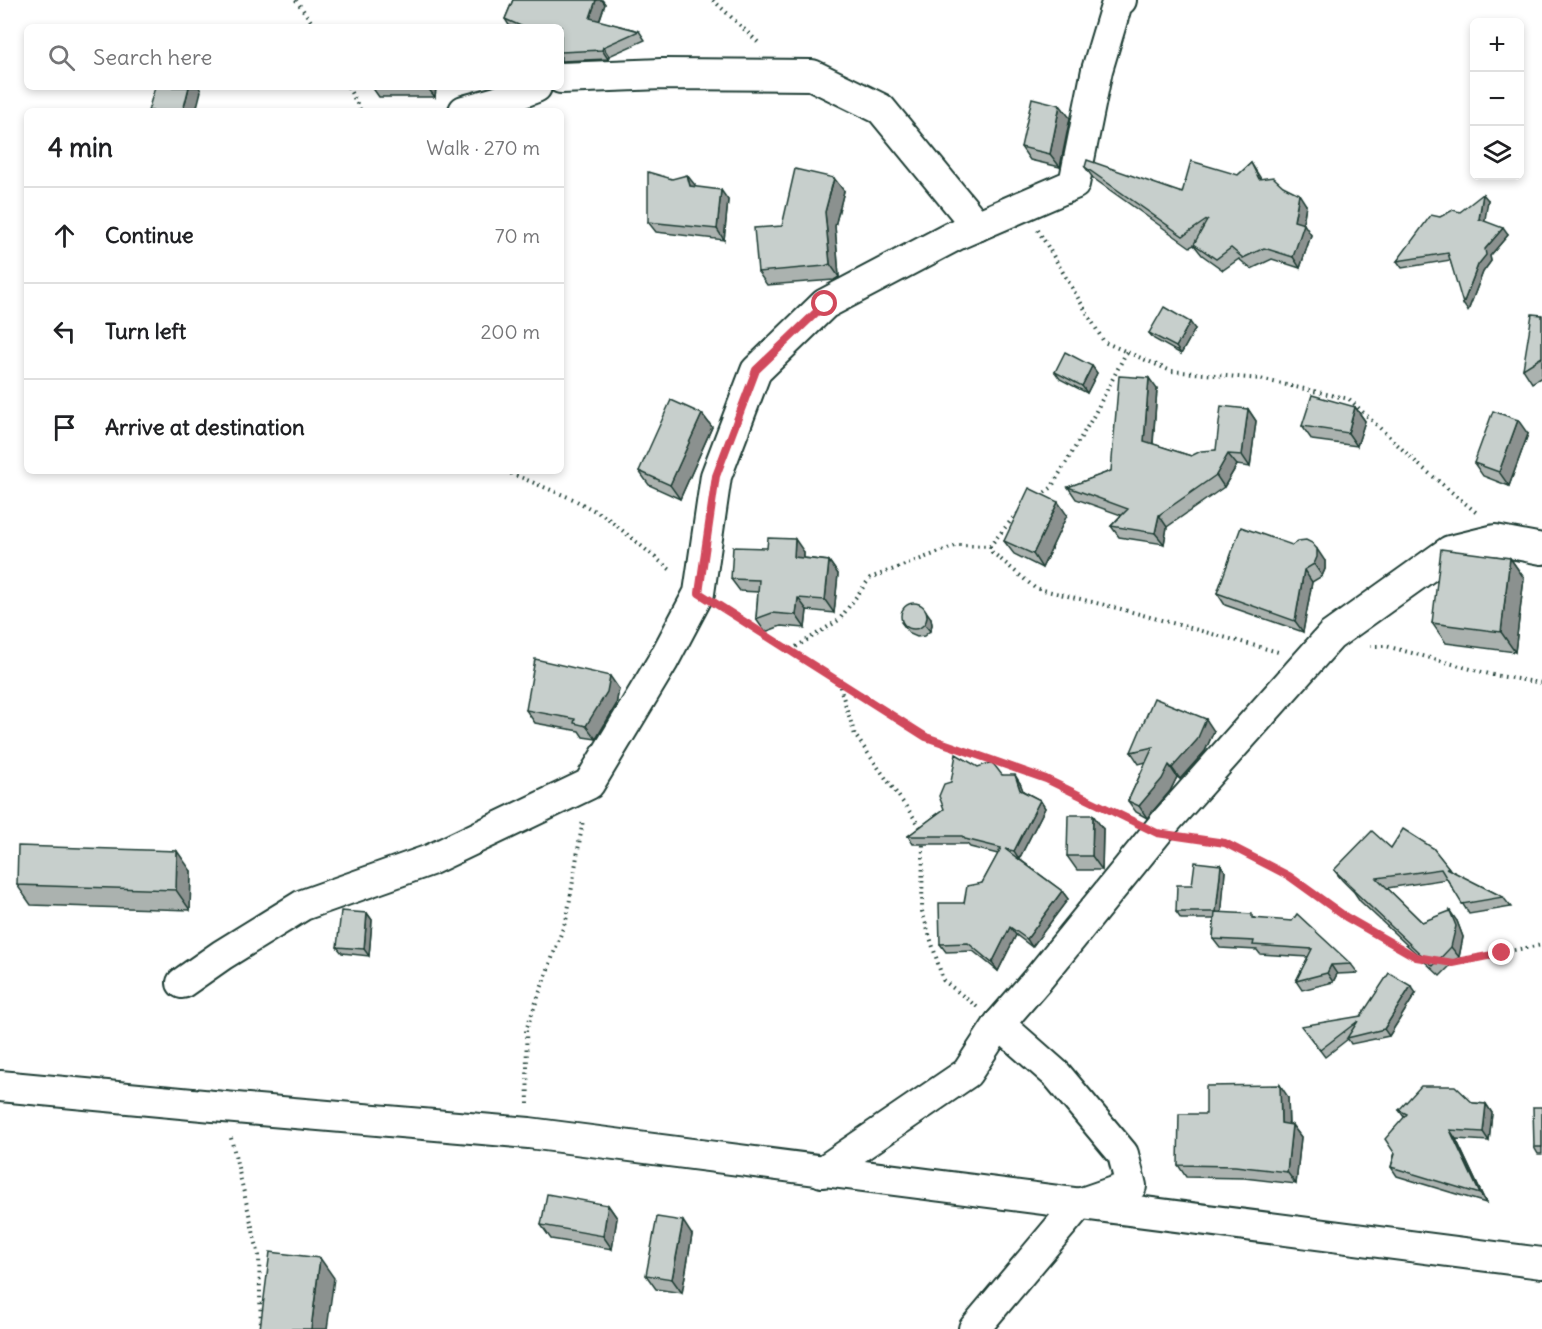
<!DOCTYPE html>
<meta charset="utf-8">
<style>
:root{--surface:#fff;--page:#f6f6f6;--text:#202124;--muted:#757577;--line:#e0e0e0}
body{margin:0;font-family:Delius,sans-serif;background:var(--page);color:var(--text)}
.controls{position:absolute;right:18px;top:18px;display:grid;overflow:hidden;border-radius:9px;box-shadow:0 3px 9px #0003}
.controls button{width:54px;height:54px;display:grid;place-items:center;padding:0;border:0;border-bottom:2px solid var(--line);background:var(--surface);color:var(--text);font:30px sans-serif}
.stop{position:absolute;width:18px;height:18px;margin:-14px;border:4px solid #d1495b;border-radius:50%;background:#fff}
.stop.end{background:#d1495b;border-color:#fff;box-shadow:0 2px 6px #0008}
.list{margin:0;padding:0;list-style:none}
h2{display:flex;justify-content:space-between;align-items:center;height:78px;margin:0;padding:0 24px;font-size:26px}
h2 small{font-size:20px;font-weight:400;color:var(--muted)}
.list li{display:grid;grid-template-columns:39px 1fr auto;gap:18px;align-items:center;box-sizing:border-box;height:96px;padding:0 24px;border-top:2px solid var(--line)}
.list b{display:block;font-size:22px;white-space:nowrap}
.list em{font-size:20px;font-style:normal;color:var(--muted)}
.icon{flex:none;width:33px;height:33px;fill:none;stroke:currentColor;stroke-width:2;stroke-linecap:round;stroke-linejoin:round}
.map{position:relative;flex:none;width:1542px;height:1329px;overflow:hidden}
.search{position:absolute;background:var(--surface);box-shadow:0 3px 9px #0003;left:24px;top:24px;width:540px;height:66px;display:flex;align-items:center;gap:15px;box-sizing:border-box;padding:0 21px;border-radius:9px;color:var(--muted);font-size:22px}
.panel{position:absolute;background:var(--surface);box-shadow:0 3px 9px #0003;left:24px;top:108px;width:540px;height:366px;border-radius:9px}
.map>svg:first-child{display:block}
</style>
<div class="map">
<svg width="1542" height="1329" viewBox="0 0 1542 1329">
<rect width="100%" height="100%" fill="#fff"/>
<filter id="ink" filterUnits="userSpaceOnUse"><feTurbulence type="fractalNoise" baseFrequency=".0167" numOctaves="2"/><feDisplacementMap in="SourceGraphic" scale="12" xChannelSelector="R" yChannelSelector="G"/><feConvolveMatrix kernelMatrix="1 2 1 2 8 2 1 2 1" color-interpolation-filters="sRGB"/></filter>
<g filter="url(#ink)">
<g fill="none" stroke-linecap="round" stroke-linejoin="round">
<defs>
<g id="street">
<path d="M 561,78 L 662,74 L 812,75 L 881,109 L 977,226"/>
<path d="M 464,111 L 497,102 L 536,87"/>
<path d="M 182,983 L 222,955 L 303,905 L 430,860 L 589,784 L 663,661 L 699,593 L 716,476 L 756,371 L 825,304 L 958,234 L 1074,184 L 1097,70 L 1117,3 L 1121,0"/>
<path d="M 0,1086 L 224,1107 L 529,1133 L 1542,1263"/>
<path d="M 822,1172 L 967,1073 L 999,1024"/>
<path d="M 974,1329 L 1079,1204 L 1131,1186 L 1123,1154 L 1057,1075 L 999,1024 L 1038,979 L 1167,820 L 1331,636 L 1450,551 L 1495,540 L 1542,549"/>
</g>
</defs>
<use href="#street" stroke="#1f3d34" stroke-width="34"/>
<g stroke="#1f3d34" stroke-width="4" stroke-dasharray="1.5 4.5" stroke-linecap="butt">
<path d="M 296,0 L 315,27"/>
<path d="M 713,0 L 760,44"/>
<path d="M 348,87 L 361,111"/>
<path d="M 1038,230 L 1104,342 L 1171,371 L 1260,379 L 1349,399 L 1418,464 L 1478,514"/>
<path d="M 505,471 L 573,499 L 606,517 L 673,572"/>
<path d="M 1040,496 L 1051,488 L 1093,417 L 1127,351"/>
<path d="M 990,546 L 992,552 L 1035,588 L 1121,609 L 1278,652"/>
<path d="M 723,608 L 926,737 L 1046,779 L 1129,820"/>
<path d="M 1370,646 L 1386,646 L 1493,675 L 1542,683"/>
<path d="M 791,650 L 839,620 L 870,578 L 958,545 L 990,546 L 1013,518 L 1020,512"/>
<path d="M 838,681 L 855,735 L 922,829"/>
<path d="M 1190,838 L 1225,843 L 1289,876 L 1346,917 L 1416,957 L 1423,958"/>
<path d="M 923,839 L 922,911 L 943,980 L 977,1007"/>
<path d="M 1449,962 L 1542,945"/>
<path d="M 528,1104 L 526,1030 L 567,917 L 583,820"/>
<path d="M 231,1138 L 259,1256 L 261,1329"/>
</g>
<use href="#street" stroke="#fff" stroke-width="30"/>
</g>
<g fill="#abb2af" stroke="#1f3d34" stroke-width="1.5">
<path d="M 513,0 L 602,0 L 605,4 L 599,21 L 639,31 L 645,40 L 609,56 L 608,59 L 561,61 L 561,27 L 510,27 L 505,19 Z"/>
<path d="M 372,87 L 436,87 L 435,97 L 379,97 Z"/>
<path d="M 1070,118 L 1060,167 L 1030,160 L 1021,147 Z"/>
<path d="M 1251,163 L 1261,179 L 1306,205 L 1303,224 L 1311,235 L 1300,268 L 1272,259 L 1251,269 L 1239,259 L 1223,270 L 1202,255 L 1194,245 L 1190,247 L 1093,178 L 1085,167 L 1182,193 L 1238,175 Z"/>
<path d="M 672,179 L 695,185 L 695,187 L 728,200 L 724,240 L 656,232 L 648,222 Z"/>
<path d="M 844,191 L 835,226 L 839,277 L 834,280 L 767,285 L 758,272 L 782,226 Z"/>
<path d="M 1488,200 L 1484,221 L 1508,235 L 1490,256 L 1491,261 L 1483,272 L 1468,311 L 1450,260 L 1402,268 L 1397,261 L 1440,217 L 1460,212 Z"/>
<path d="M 1542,315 L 1542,377 L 1532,383 L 1523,369 Z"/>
<path d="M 1195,329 L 1181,354 L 1154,339 L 1149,333 Z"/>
<path d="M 1092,366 L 1097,373 L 1087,393 L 1060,379 L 1055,372 Z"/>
<path d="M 1157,389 L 1153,444 L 1191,456 L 1216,450 L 1248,409 L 1256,421 L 1250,467 L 1237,465 L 1224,487 L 1167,527 L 1164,544 L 1119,537 L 1111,526 L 1121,515 L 1076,499 L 1068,487 L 1111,471 Z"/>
<path d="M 1355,407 L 1365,421 L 1357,446 L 1312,440 L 1302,426 Z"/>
<path d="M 702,414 L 712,427 L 680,499 L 649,485 L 639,471 Z"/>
<path d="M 1528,434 L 1509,486 L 1483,476 L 1474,463 Z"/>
<path d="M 1067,515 L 1042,568 L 1014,554 L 1004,541 Z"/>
<path d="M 804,552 L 804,558 L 829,561 L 838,574 L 834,613 L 807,610 L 805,628 L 781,626 L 765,632 L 756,619 L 758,592 L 740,591 L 731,579 Z"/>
<path d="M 1510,558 L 1524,578 L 1515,652 L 1446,643 L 1432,623 Z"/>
<path d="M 1325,561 L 1325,569 L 1322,576 L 1312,582 L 1303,632 L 1225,605 L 1217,593 Z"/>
<path d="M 931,618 L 932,625 L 930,631 L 924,636 L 917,637 L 910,634 L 901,622 Z"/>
<path d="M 619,689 L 616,705 L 596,739 L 583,737 L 579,731 L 535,723 L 526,710 Z"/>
<path d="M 1214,731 L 1205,751 L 1180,779 L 1177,777 L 1170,791 L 1147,818 L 1136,812 L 1128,801 L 1146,762 L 1139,764 L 1131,752 Z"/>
<path d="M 1002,775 L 1020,783 L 1023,791 L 1040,800 L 1045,808 L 1019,859 L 1018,858 L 1062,891 L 1068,899 L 1032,947 L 1016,935 L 998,971 L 973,951 L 946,952 L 940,944 L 964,903 L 982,883 L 998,854 L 970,847 L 967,844 L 913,844 L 908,836 L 944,809 L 951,782 Z"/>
<path d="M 1103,829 L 1102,870 L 1077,870 L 1067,856 Z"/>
<path d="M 1391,848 L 1433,848 L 1451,871 L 1503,897 L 1511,907 L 1469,914 L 1447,879 L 1387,888 L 1422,922 L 1457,921 L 1463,937 L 1459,957 L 1440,976 L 1360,901 L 1354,892 L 1342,880 L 1334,870 Z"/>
<path d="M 1221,865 L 1225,871 L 1221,913 L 1255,918 L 1351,964 L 1358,973 L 1337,974 L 1333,982 L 1302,990 L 1296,981 L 1308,957 L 1260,954 L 1257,950 L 1220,948 L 1213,939 L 1214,919 L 1181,919 L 1176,912 L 1192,885 Z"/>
<path d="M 191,871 L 190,910 L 31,905 L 17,885 Z"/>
<path d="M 367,913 L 372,920 L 369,956 L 342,953 L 337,947 Z"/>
<path d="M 1416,993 L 1389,1036 L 1351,1044 L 1348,1039 L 1325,1057 L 1306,1032 L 1361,1016 Z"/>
<path d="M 1288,1097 L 1289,1125 L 1292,1125 L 1301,1137 L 1296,1184 L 1244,1178 L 1186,1177 L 1178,1165 L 1206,1114 Z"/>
<path d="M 1473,1103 L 1486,1104 L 1492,1113 L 1489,1141 L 1456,1139 L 1486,1203 L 1397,1176 L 1391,1167 L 1404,1117 L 1399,1110 Z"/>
<path d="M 1542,1107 L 1542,1154 L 1538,1154 L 1534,1147 Z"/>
<path d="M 608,1205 L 617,1218 L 612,1249 L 551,1239 L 541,1225 Z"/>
<path d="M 692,1235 L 682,1293 L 656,1289 L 646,1275 Z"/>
</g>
<g fill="#8b918f" stroke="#1f3d34" stroke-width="1.5">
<path d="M 596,0 L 602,0 L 605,4 L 597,28 L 590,18 Z"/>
<path d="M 603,47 L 609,56 L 608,59 L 602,50 Z"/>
<path d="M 189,87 L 199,87 L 201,91 L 196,111 L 183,111 Z"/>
<path d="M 427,87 L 436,87 L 435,97 Z"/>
<path d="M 1060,105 L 1070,118 L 1060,167 L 1050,154 Z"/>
<path d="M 687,175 L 695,185 L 697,197 L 690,186 Z"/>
<path d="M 834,178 L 844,191 L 835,226 L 839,277 L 830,264 L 825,212 Z"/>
<path d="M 721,190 L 728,200 L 724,240 L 717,229 Z"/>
<path d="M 1299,194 L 1306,205 L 1302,228 L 1304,224 L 1311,235 L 1300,268 L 1293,257 L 1294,221 Z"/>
<path d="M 1483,194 L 1488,200 L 1484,226 L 1479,219 Z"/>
<path d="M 1503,228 L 1508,235 L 1490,256 L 1491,261 L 1483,272 L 1468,311 L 1463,304 L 1478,265 L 1485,249 Z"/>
<path d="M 1190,322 L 1195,329 L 1181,354 L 1176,347 Z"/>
<path d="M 1092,366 L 1097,373 L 1087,393 L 1082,386 Z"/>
<path d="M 1149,378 L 1157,389 L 1152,453 L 1144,441 Z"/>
<path d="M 1355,407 L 1365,421 L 1357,446 L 1348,433 Z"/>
<path d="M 1248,409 L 1256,421 L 1250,467 L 1242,455 Z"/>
<path d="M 702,414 L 712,427 L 680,499 L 670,485 Z"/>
<path d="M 1518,420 L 1528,434 L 1509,486 L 1499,472 Z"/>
<path d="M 1228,454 L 1237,465 L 1224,487 L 1216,475 Z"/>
<path d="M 1058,502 L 1067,515 L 1042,568 L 1033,554 Z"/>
<path d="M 1159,515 L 1167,527 L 1164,544 L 1155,533 Z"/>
<path d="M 795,539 L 804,552 L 803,570 L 794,557 Z"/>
<path d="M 1317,549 L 1325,561 L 1325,569 L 1322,576 L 1314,564 Z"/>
<path d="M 1510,558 L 1524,578 L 1515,652 L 1501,632 Z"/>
<path d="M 829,561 L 838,574 L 834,613 L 825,600 Z"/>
<path d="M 1304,570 L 1312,582 L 1303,632 L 1295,621 Z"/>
<path d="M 798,598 L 807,610 L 805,628 L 796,615 Z"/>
<path d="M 926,611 L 931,618 L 932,625 L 930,631 L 925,625 Z"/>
<path d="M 610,676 L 619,689 L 616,705 L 596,739 L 586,726 Z"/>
<path d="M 1206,719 L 1214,731 L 1205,751 L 1180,779 L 1172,768 Z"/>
<path d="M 1169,765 L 1177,777 L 1170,791 L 1147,818 L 1139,806 Z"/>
<path d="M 1015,775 L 1020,783 L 1026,798 L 1020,790 Z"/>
<path d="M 1040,800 L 1045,808 L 1019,859 L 1014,851 Z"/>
<path d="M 1093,815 L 1103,829 L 1102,870 L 1092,856 Z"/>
<path d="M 177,851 L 191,871 L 190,910 L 176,890 Z"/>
<path d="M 1221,865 L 1225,871 L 1221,919 L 1216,912 Z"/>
<path d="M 1062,891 L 1068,899 L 1032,947 L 1027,939 Z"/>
<path d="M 1450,911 L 1457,921 L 1463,937 L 1459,957 L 1451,947 Z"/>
<path d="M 367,913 L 372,920 L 369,956 L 364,949 Z"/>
<path d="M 1010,927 L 1016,935 L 998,971 L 992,963 Z"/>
<path d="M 1331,965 L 1337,974 L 1333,982 L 1327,973 Z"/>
<path d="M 1411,986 L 1416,993 L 1389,1036 L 1384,1029 Z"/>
<path d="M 1280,1085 L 1288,1097 L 1289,1135 L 1281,1123 Z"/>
<path d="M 1486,1104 L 1492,1113 L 1489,1141 L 1483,1132 Z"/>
<path d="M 1292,1125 L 1301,1137 L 1296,1184 L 1287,1172 Z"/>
<path d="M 1450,1130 L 1456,1139 L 1486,1203 L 1480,1194 Z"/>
<path d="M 608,1205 L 617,1218 L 612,1249 L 603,1236 Z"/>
<path d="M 683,1221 L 692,1235 L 682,1293 L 672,1279 Z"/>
<path d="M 320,1258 L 334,1278 L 327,1329 L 311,1329 Z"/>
</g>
<g fill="#c7cfcc" stroke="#1f3d34" stroke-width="1.5">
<path d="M 513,0 L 596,0 L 590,18 L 639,31 L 603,47 L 602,50 L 561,52 L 561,27 L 523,27 L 505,19 Z"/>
<path d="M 155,87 L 189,87 L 183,111 L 148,111 Z"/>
<path d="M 1032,98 L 1060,105 L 1050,154 L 1021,147 Z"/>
<path d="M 1087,160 L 1182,193 L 1191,161 L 1238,175 L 1251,163 L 1259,179 L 1273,177 L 1283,186 L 1299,194 L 1294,221 L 1304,224 L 1293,257 L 1264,248 L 1243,258 L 1231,248 L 1216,259 L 1194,244 L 1208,219 L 1183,236 L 1085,167 Z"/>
<path d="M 795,169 L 834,178 L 825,212 L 830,264 L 825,266 L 758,272 L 754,228 L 782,226 Z"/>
<path d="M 648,172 L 672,179 L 687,175 L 690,186 L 721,190 L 717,229 L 648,222 Z"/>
<path d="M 1483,194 L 1479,219 L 1503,228 L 1485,249 L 1486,255 L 1478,265 L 1463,304 L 1448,253 L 1397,261 L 1431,215 L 1440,217 L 1453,210 L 1460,212 Z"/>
<path d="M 1164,307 L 1190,322 L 1176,347 L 1149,333 Z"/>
<path d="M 1532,314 L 1542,315 L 1542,357 L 1523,369 Z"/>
<path d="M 1065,352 L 1092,366 L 1082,386 L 1055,372 Z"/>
<path d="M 1119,376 L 1149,378 L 1144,441 L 1191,456 L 1201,451 L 1216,450 L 1221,406 L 1248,409 L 1242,455 L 1228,454 L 1216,475 L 1159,515 L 1155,533 L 1111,526 L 1128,509 L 1068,487 L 1111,471 Z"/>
<path d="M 1312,395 L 1355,407 L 1348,433 L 1302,426 Z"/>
<path d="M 671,400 L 702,414 L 670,485 L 639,471 Z"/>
<path d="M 1493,411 L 1518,420 L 1499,472 L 1474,463 Z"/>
<path d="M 1029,488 L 1058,502 L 1033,554 L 1004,541 Z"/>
<path d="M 1241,527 L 1292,545 L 1298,541 L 1306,540 L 1312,543 L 1317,549 L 1317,557 L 1314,564 L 1304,570 L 1295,621 L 1217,593 Z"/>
<path d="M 768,538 L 795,539 L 794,557 L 829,561 L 825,600 L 798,598 L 796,615 L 772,613 L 756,619 L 759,580 L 731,579 L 733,547 L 767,548 Z"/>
<path d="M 1441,549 L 1510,558 L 1501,632 L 1432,623 Z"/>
<circle cx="914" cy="616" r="13"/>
<path d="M 535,659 L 610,676 L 607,692 L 586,726 L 574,723 L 575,719 L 526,710 Z"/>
<path d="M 1154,698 L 1206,719 L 1197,740 L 1172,768 L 1169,765 L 1162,779 L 1139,806 L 1128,801 L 1153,747 L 1131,752 Z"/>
<path d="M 956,754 L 978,767 L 992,762 L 1002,775 L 1015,775 L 1020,790 L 1040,800 L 1014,851 L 1005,849 L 1062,891 L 1027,939 L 1010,927 L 992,963 L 968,943 L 940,944 L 939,903 L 964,903 L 967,886 L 982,883 L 1001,848 L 965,839 L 962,836 L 908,836 L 944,809 L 939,796 L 944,784 L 951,782 Z"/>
<path d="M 1068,815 L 1093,815 L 1092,856 L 1067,856 Z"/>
<path d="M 1403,829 L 1433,848 L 1449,868 L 1446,868 L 1503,897 L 1462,904 L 1441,869 L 1377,878 L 1422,922 L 1450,911 L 1456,926 L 1451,947 L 1433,966 L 1353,890 L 1354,889 L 1334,870 L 1372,831 L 1391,848 Z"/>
<path d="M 18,846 L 177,851 L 176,890 L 17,885 Z"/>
<path d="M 1195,862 L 1221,865 L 1216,912 L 1176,912 L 1177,885 L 1192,885 Z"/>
<path d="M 341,911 L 367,913 L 364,949 L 337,947 Z"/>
<path d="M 1215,912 L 1252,914 L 1252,918 L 1292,921 L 1297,914 L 1351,964 L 1331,965 L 1327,973 L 1296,981 L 1312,949 L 1253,945 L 1254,941 L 1213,939 Z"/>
<path d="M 1389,973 L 1411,986 L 1384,1029 L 1347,1038 L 1358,1021 L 1320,1050 L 1301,1026 L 1361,1016 Z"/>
<path d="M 1280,1085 L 1281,1123 L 1292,1125 L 1287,1172 L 1235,1166 L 1178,1165 L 1179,1114 L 1206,1114 L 1206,1086 Z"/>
<path d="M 1421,1086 L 1455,1086 L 1473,1103 L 1486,1104 L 1483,1132 L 1450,1130 L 1480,1194 L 1391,1167 L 1395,1154 L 1385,1139 L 1407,1114 L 1399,1110 Z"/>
<path d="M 1533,1107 L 1542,1107 L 1542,1147 L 1534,1147 Z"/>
<path d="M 547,1194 L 608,1205 L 603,1236 L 541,1225 Z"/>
<path d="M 657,1217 L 683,1221 L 672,1279 L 646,1275 Z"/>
<path d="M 270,1252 L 320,1258 L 311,1329 L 260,1329 Z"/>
</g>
</g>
<g fill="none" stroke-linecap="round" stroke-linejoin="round" filter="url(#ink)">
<path stroke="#d1495b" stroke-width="8" d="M 825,304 L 756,370 L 716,476 L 699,593 L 926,737 L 1046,779 L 1157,833 L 1225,843 L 1289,876 L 1346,917 L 1416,957 L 1453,963 L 1502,953"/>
</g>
</svg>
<div class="controls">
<button>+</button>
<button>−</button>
<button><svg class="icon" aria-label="layers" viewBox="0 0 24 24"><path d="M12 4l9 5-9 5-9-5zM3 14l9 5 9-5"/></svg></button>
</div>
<div class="stop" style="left:825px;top:304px"></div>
<div class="stop end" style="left:1502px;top:953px"></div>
<div class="search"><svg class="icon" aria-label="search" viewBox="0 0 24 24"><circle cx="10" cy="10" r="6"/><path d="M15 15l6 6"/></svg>Search here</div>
<section class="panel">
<h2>4 min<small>Walk · 270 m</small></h2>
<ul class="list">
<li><svg class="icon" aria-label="ahead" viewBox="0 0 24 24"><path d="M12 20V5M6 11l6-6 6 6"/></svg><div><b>Continue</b></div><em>70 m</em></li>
<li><svg class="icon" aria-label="left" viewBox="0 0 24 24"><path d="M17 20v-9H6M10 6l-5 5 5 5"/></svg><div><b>Turn left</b></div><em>200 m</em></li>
<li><svg class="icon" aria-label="arrive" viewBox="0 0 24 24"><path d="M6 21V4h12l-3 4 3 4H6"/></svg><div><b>Arrive at destination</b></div></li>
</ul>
</section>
</div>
